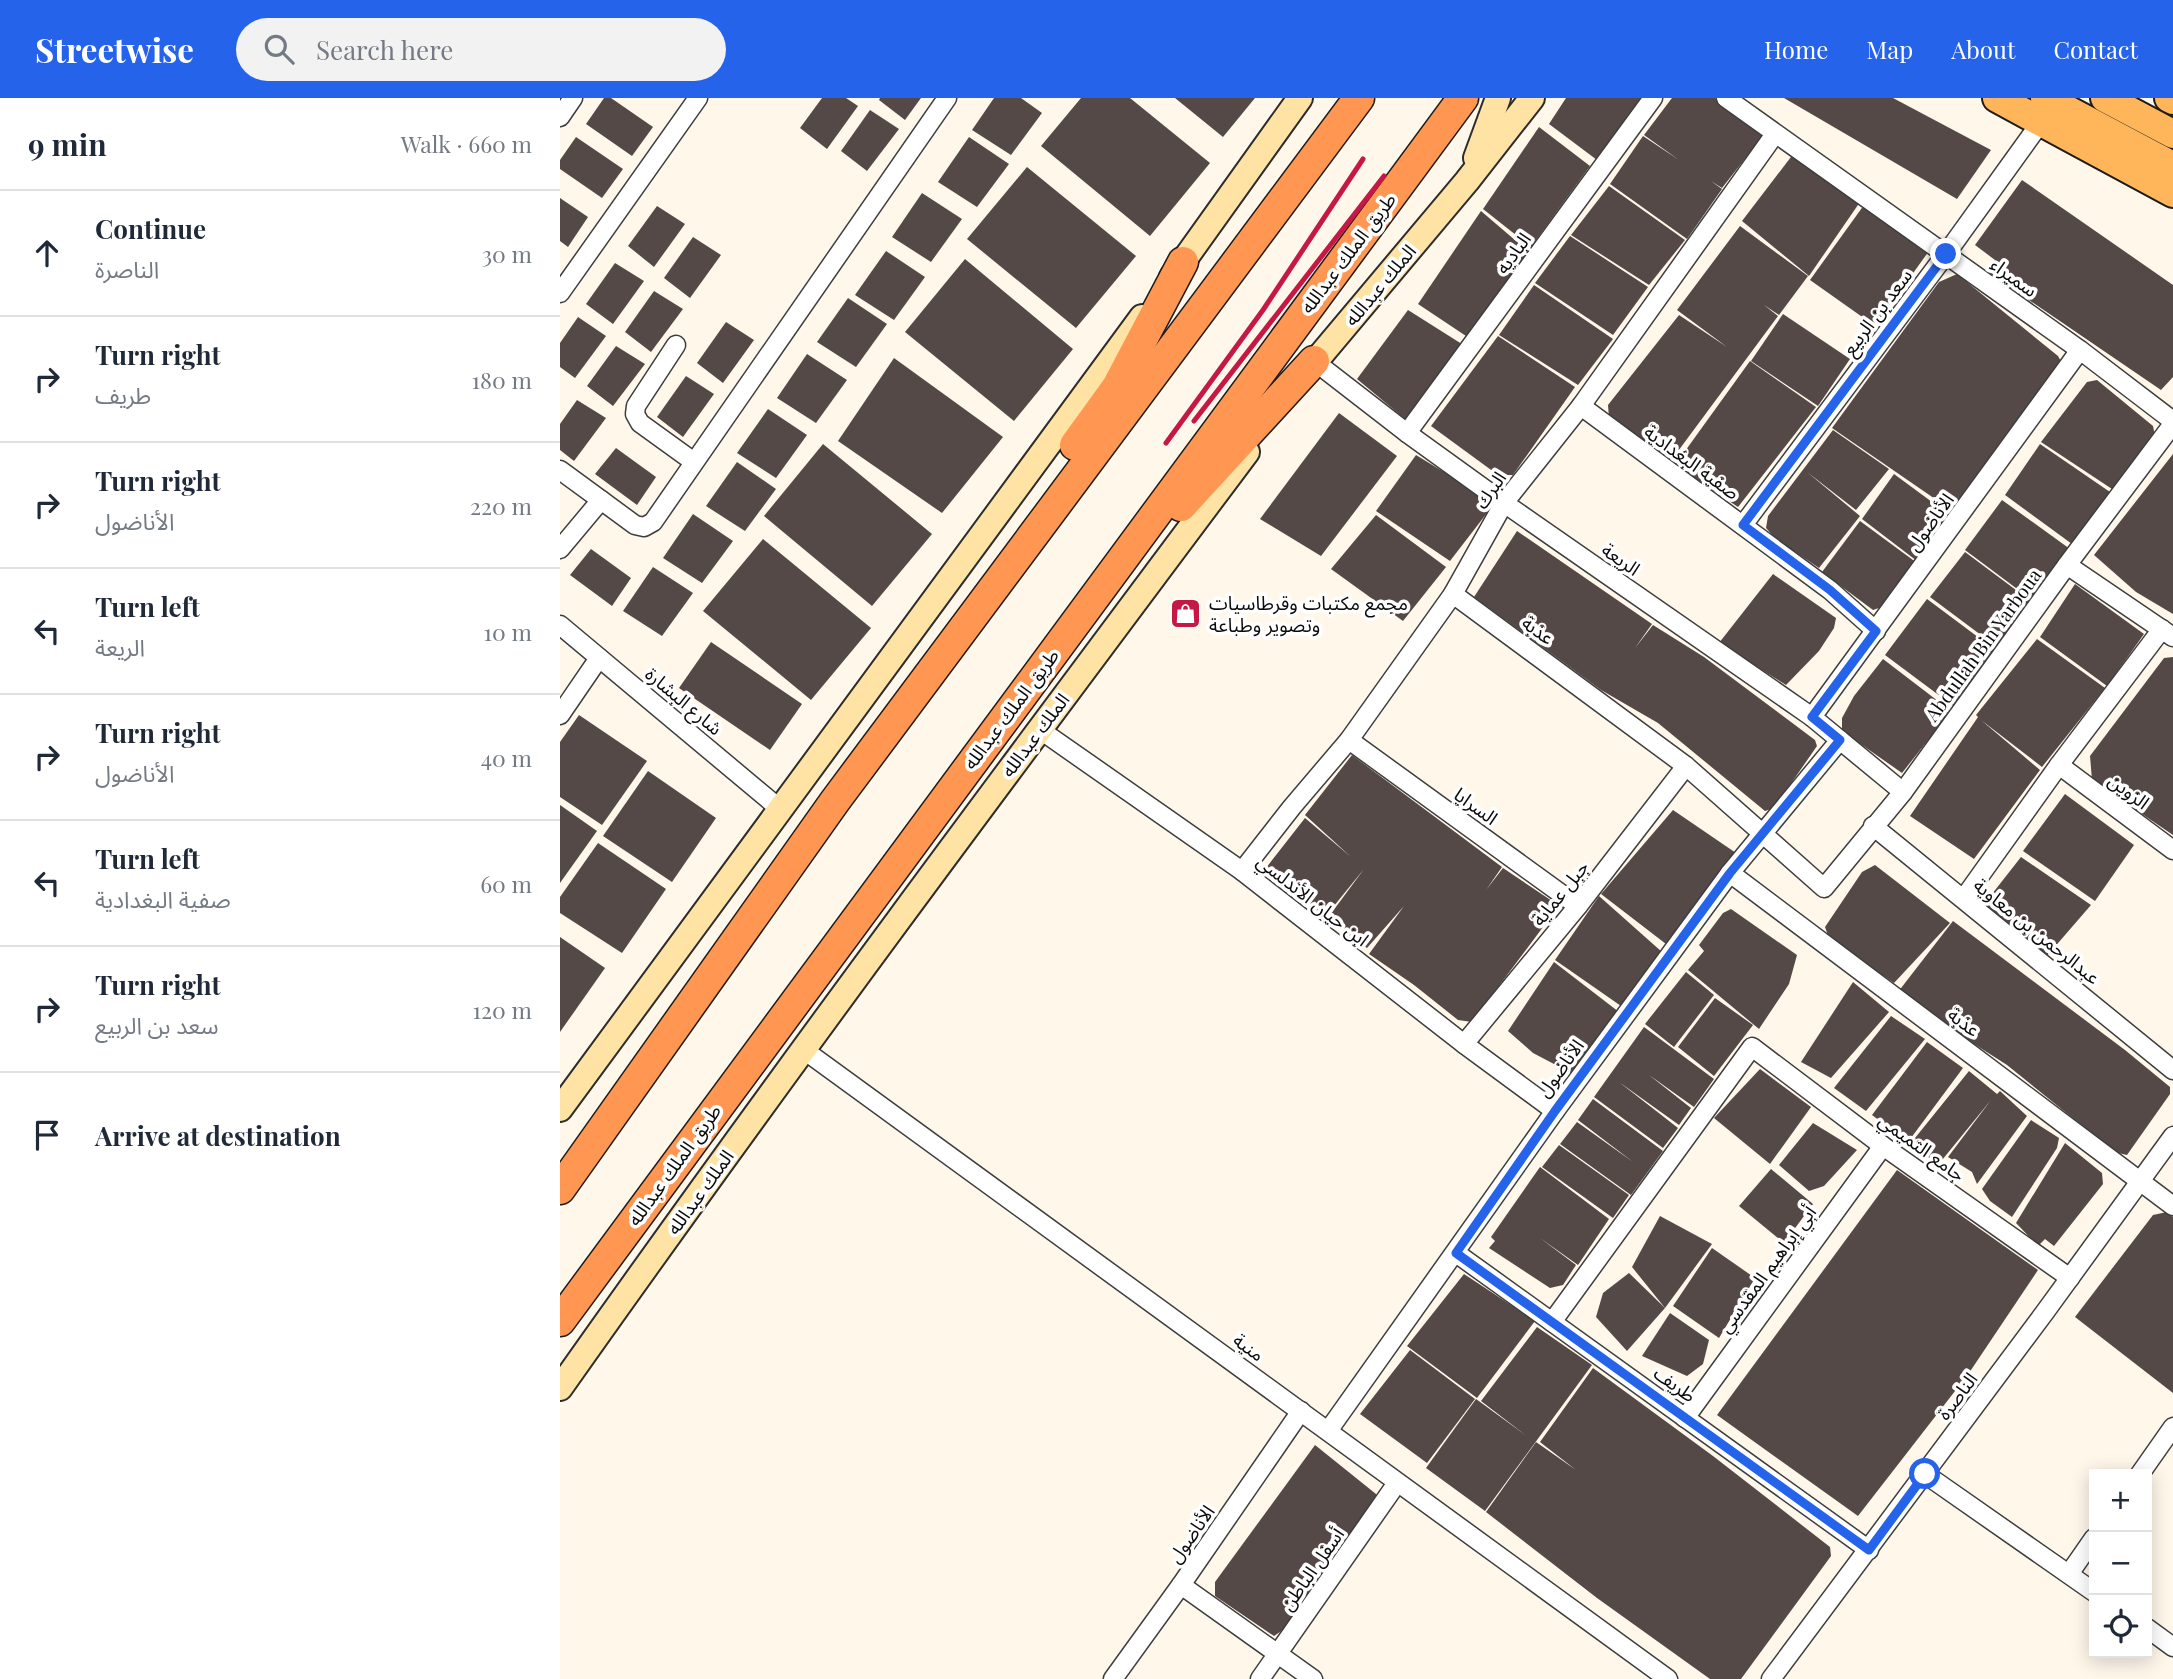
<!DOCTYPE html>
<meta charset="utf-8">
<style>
:root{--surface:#fff;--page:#f2f2f3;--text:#1f2937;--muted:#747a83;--line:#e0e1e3;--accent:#2563eb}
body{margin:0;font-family:"Playfair Display","Noto Sans Arabic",serif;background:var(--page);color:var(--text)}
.controls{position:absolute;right:21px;bottom:21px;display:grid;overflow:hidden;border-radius:0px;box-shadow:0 4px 18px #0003}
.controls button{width:63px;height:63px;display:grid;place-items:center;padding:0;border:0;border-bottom:2px solid var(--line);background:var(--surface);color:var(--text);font:35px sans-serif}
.stop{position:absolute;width:21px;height:21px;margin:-16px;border:5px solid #2563eb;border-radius:50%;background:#fff}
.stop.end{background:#2563eb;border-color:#fff;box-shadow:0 2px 7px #0008}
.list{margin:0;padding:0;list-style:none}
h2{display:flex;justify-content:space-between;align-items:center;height:91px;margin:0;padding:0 28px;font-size:30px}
h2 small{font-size:23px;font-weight:400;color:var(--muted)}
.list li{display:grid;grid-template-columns:46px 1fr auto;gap:21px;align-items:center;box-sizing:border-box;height:126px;padding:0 28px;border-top:2px solid var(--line)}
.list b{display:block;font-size:26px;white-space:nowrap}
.list p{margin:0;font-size:23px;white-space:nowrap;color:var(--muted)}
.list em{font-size:23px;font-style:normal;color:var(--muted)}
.icon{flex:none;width:38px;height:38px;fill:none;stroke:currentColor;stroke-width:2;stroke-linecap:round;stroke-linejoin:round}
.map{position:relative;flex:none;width:1613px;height:1581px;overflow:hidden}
header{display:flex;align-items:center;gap:42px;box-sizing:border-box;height:98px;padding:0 35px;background:var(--accent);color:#fff}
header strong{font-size:33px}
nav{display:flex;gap:38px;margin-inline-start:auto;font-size:24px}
.search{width:490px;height:63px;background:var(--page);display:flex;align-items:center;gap:18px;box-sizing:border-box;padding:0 24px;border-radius:38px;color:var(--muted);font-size:26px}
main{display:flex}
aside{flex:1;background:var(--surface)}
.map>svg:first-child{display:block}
</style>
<header>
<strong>Streetwise</strong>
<div class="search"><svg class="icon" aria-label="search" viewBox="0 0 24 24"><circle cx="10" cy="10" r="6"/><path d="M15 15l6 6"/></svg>Search here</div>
<nav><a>Home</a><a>Map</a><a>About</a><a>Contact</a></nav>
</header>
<main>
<aside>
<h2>9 min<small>Walk · 660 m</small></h2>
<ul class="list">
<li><svg class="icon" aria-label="ahead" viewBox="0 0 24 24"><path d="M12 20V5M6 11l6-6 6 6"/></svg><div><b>Continue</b><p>الناصرة</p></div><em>30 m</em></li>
<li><svg class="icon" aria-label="right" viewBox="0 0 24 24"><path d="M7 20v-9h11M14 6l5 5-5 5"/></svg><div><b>Turn right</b><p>طريف</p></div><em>180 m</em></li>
<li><svg class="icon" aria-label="right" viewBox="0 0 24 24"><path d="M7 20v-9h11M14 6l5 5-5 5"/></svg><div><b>Turn right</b><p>الأناضول</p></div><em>220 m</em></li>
<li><svg class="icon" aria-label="left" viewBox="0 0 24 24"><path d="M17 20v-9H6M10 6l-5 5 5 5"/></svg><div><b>Turn left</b><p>الريعة</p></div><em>10 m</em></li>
<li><svg class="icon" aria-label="right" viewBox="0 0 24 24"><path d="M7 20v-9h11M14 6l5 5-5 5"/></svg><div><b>Turn right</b><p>الأناضول</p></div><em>40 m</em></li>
<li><svg class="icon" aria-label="left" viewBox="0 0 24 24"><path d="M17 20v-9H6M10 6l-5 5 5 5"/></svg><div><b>Turn left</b><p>صفية البغدادية</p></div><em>60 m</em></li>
<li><svg class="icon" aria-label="right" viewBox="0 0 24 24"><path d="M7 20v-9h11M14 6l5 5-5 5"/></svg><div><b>Turn right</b><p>سعد بن الربيع</p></div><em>120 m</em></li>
<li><svg class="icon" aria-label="arrive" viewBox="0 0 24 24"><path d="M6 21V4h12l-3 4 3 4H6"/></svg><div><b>Arrive at destination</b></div></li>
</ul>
</aside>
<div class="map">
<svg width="1613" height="1581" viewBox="0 0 1613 1581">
<rect width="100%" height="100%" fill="#fff7ea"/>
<g fill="#554947">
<path d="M 44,0 L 51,0 L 93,29 L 72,58 L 26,26 Z"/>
<path d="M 262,0 L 286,0 L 298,8 L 267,51 L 240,30 Z"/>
<path d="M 320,0 L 361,0 L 345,22 L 319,2 Z"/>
<path d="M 434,0 L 461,0 L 482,15 L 451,57 L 412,32 Z"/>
<path d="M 521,0 L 570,0 L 650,65 L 590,138 L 481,48 Z"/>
<path d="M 615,0 L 695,0 L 663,39 Z"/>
<path d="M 1006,0 L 1084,0 L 1037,62 L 989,26 Z"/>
<path d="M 1112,0 L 1155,0 L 1196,29 L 1202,39 L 1162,90 L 1151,83 L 1162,91 L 1127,141 L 1050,86 L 1083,38 L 1119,62 L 1084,37 Z"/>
<path d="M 1224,0 L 1333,0 L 1431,52 L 1397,101 Z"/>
<path d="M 310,12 L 339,31 L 307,73 L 281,53 Z"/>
<path d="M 979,29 L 1030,68 L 971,149 L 923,111 Z"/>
<path d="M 16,39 L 63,71 L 42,100 L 0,71 L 0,62 Z"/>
<path d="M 409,39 L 449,66 L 417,109 L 378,84 Z"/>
<path d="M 1234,55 L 1300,104 L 1249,178 L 1182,123 Z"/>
<path d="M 467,69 L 576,158 L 516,230 L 407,141 Z"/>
<path d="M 1462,82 L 1613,187 L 1613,279 L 1601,292 L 1425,172 L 1435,162 L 1415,147 Z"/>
<path d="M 1049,88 L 1125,142 L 1089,187 L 1011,137 Z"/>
<path d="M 362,95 L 402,121 L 371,164 L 332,139 Z"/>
<path d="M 0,100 L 28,119 L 8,149 L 0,143 Z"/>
<path d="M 1304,107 L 1369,153 L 1315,228 L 1250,182 Z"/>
<path d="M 97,108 L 125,126 L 94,169 L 68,148 Z"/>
<path d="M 921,113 L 970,155 L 909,240 L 858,206 Z"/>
<path d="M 1180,128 L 1248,178 L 1219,217 L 1204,207 L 1218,218 L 1110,364 L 1049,320 L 1048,307 L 1119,217 L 1167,249 L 1117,212 Z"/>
<path d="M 1010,138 L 1088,189 L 1053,237 L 975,185 Z"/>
<path d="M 133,139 L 161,157 L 130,200 L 104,180 Z"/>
<path d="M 326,153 L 365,179 L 334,222 L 295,197 Z"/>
<path d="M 405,161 L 513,251 L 454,323 L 345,234 Z"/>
<path d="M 55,165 L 84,183 L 53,226 L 26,206 Z"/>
<path d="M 1397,176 L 1498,258 L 1503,267 L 1394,414 L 1272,330 L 1379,184 Z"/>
<path d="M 974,187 L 1053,241 L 1018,287 L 939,237 Z"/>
<path d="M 94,193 L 123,211 L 91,254 L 65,234 Z"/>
<path d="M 288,200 L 327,226 L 296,269 L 257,244 Z"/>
<path d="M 848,212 L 905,248 L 845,321 L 797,281 Z"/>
<path d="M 1223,216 L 1290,261 L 1258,308 L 1191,263 Z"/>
<path d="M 18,219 L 46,238 L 15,280 L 0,269 L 0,245 Z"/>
<path d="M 166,224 L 194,242 L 163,285 L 137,265 Z"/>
<path d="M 938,238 L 1015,289 L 953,377 L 938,377 L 871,328 Z"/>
<path d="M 56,248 L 85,266 L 53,308 L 27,288 Z"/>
<path d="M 247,256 L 287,282 L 256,325 L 217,300 Z"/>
<path d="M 334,260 L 443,339 L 382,415 L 278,343 Z"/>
<path d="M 1190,263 L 1256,309 L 1178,409 L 1115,367 Z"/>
<path d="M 126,278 L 154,296 L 123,339 L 97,319 Z"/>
<path d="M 1537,282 L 1593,328 L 1595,338 L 1552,391 L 1481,344 L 1527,284 Z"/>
<path d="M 17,302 L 46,320 L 14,363 L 0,352 L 0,326 Z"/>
<path d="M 208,311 L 247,337 L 216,380 L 177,355 Z"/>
<path d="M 779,315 L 837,358 L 761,458 L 700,421 Z"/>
<path d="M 1273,332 L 1329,371 L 1296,412 L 1247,374 L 1300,418 L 1259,470 L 1216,441 L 1206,430 L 1208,418 Z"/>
<path d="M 263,346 L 372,436 L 312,508 L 204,418 Z"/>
<path d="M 1480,346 L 1550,394 L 1512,446 L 1445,397 Z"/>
<path d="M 56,350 L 96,379 L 77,407 L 35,376 Z"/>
<path d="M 1613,356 L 1613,516 L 1576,494 L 1534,457 Z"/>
<path d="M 856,357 L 928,401 L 927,415 L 890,463 L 816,413 Z"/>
<path d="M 177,364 L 216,391 L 185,433 L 146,408 Z"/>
<path d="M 1334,376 L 1391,418 L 1357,463 L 1302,421 Z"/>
<path d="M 1442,402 L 1510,451 L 1472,502 L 1405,452 Z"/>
<path d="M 133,416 L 173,443 L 142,485 L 103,460 Z"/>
<path d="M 816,417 L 886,469 L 843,523 L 771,471 Z"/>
<path d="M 1300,423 L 1357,465 L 1325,508 L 1313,512 L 1262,474 Z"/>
<path d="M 957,433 L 1092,526 L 1075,550 L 1093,527 L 1144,559 L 1255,642 L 1257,648 L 1214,710 L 1205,713 L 1098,625 L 1041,592 L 914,499 Z"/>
<path d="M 203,441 L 311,530 L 251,602 L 143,513 Z"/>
<path d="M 31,451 L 71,480 L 52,508 L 10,477 Z"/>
<path d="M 1405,454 L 1472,504 L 1437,549 L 1370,499 Z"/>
<path d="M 93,469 L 133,495 L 102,538 L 63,513 Z"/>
<path d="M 1213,476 L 1276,520 L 1274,530 L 1259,553 L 1226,587 L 1159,545 Z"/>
<path d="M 1515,486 L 1584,536 L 1547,588 L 1480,539 Z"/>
<path d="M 1367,501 L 1438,554 L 1396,610 L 1325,557 Z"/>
<path d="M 1477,541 L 1545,590 L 1482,669 L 1421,622 L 1480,672 L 1414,761 L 1350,718 L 1418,619 L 1416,617 Z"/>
<path d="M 151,544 L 242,606 L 210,652 L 119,590 Z"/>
<path d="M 1613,559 L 1613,737 L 1532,682 L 1530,658 L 1604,560 Z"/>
<path d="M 1323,561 L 1391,613 L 1342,675 L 1282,633 L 1282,620 L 1294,598 Z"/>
<path d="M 19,617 L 87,663 L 42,727 L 0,699 L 0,644 Z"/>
<path d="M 792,657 L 942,769 L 926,792 L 943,770 L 992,803 L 992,817 L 912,924 L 898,922 L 854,887 L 809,856 L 844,808 L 807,850 L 767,821 L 804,771 L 765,819 L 706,770 L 745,720 L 791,759 L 745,717 Z"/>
<path d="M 88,673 L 156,720 L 112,784 L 43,738 Z"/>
<path d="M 1505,696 L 1574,747 L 1535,803 L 1463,753 Z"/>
<path d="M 0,707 L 37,733 L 0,785 Z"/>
<path d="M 1113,712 L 1176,755 L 1106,846 L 1041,796 Z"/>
<path d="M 38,745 L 106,791 L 62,855 L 0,815 L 0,799 Z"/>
<path d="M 1461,759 L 1531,807 L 1486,859 L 1421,810 Z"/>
<path d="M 1315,767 L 1390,825 L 1334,885 L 1269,840 L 1265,829 L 1302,774 Z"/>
<path d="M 1039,798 L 1102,854 L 1061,908 L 995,862 Z"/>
<path d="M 1171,811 L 1237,857 L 1229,886 L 1199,931 L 1128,872 L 1144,853 L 1139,847 L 1163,815 Z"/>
<path d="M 1393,823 L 1565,952 L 1610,989 L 1610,996 L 1567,1057 L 1558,1055 L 1550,1050 L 1447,967 L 1347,903 L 1338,894 Z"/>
<path d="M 0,839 L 45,870 L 0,934 Z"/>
<path d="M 994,864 L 1059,914 L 1015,977 L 973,955 L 948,933 Z"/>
<path d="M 1126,874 L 1154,897 L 1114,949 L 1085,926 Z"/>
<path d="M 1293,884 L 1329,914 L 1271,980 L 1241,964 Z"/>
<path d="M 1155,900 L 1193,927 L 1154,978 L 1118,949 Z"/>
<path d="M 1331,918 L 1365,941 L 1306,1013 L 1274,990 Z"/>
<path d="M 1084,929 L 1154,981 L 1134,1009 L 1089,977 L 1131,1010 L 1119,1027 L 1059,984 L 1118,1030 L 1103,1050 L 1034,999 Z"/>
<path d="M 1367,944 L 1403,970 L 1348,1044 L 1312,1017 Z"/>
<path d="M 1200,971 L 1251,1009 L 1210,1066 L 1154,1020 Z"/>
<path d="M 1409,973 L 1437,996 L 1440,993 L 1467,1018 L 1417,1086 L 1412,1074 L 1388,1059 L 1431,1002 L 1378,1067 L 1351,1045 Z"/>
<path d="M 1033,1001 L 1103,1053 L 1071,1097 L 1000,1046 L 1017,1024 L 1073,1064 L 1018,1022 Z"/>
<path d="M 1471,1022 L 1499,1040 L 1497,1050 L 1452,1119 L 1430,1103 L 1422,1091 Z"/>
<path d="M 1253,1025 L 1297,1052 L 1264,1088 L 1249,1093 L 1219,1067 Z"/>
<path d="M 1505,1045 L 1542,1075 L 1543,1086 L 1494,1148 L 1485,1141 L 1478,1148 L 1456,1125 Z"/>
<path d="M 999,1047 L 1069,1097 L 1053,1120 L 982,1069 Z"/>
<path d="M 980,1069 L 1049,1121 L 1018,1167 L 980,1140 L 1016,1167 L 1003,1187 L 990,1190 L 929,1150 L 935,1143 L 931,1139 Z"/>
<path d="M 1211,1071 L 1253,1106 L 1224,1145 L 1179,1108 Z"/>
<path d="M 1337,1072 L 1478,1172 L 1409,1275 L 1298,1418 L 1157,1317 Z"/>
<path d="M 1607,1114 L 1613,1119 L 1613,1295 L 1515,1219 L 1593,1117 Z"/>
<path d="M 1100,1118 L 1152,1146 L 1105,1210 L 1072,1169 Z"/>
<path d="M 1152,1150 L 1195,1180 L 1159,1240 L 1113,1208 Z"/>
<path d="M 1069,1175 L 1105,1210 L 1067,1253 L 1036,1219 L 1043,1195 Z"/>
<path d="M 904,1176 L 975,1223 L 917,1300 L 847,1248 Z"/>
<path d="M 1110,1215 L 1149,1242 L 1143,1266 L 1127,1278 L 1082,1258 Z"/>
<path d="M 977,1229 L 1032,1267 L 925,1413 L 866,1370 L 916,1301 L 968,1339 L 921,1303 Z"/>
<path d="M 850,1252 L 915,1301 L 867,1365 L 800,1316 Z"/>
<path d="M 1033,1270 L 1153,1358 L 1270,1449 L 1271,1458 L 1181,1581 L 1150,1581 L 1037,1500 L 926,1414 L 976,1344 L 1016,1372 L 980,1344 Z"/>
<path d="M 755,1347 L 816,1396 L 816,1407 L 729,1528 L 714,1538 L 655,1498 L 655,1484 Z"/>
</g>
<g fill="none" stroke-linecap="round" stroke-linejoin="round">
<defs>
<g id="minor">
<path d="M 1166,0 L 1520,252 L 1613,323"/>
<path d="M 0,19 L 13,0"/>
<path d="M 0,195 L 138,0"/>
<path d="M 116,247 L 76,308 L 75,316 L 80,325 L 134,364"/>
<path d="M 754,263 L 847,335 L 944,405 L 1252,619 L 1343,694"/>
<path d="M 1021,308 L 1270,492 L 1316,533"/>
<path d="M 847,335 L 1093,0"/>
<path d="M 0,372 L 41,402"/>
<path d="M 1183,427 L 1386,156 L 1481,24"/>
<path d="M 0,451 L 41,402 L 75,427 L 84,429 L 93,424 L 387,0"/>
<path d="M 1507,467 L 1613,539"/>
<path d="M 893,496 L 1126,668 L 1264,790 L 1343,694 L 1507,467 L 1613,326"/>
<path d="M 0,527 L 220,711"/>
<path d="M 0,617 L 39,560"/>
<path d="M 1252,619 L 1520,252"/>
<path d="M 479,631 L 682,773 L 904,946 L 995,1013"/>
<path d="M 789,642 L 1018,808"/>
<path d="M 1499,667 L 1613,752"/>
<path d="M 1313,728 L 1613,972"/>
<path d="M 682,773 L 732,709 L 789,642 L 893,496 L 944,405 L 1021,308 L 1215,36"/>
<path d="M 1170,775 L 1613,1108"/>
<path d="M 1404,800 L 1499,667 L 1602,531"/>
<path d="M 904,946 L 1018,808 L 1126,668"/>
<path d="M 244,952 L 1108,1581"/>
<path d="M 896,1155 L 1309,1452"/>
<path d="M 992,1224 L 1192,949 L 1323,1048 L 1510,1180"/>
<path d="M 1125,1320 L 1323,1048"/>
<path d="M 768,1333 L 995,1013 L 1170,775 L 1280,642"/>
<path d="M 1365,1376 L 1534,1494"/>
<path d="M 1580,1376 L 1613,1329"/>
<path d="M 1509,1476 L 1534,1440"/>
<path d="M 621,1487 L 753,1581"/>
<path d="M 1587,1530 L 1613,1549"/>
<path d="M 553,1581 L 621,1487 L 741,1313"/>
<path d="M 700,1581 L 837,1385"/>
<path d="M 1211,1581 L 1485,1214 L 1613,1038"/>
</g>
<g id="secondary">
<path d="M 916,60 L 938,0"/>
<path d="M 612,179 L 740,0"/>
<path d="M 744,277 L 907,83 L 972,0"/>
<path d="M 0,1011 L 582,219"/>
<path d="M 0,1290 C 223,974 455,664 687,354"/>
</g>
<g id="primary">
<path d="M 1437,0 L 1613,95"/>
<path d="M 1485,0 L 1613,68"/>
<path d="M 1545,0 L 1613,36"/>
<path d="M 1609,0 L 1613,2"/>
</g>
<g id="trunk">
<path d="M 515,347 L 557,289 L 623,164"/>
<path d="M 621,408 L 754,263"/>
<path d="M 0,1091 L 275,703 L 799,0"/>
<path d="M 0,1223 L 903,0"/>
</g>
</defs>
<use href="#minor" stroke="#3e3e3e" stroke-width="21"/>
<use href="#secondary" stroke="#2d2d2d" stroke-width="28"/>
<use href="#primary" stroke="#1c1c1c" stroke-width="32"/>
<use href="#trunk" stroke="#1c1c1c" stroke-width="33"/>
<use href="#minor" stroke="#fff" stroke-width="18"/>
<use href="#secondary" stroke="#ffe3a5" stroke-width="24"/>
<use href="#primary" stroke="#ffb55a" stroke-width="28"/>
<use href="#trunk" stroke="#ff9651" stroke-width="30"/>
<g stroke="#c61844" stroke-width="5">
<path d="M 634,323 L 824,78"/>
<path d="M 606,345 L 703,212 L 803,61"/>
</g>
</g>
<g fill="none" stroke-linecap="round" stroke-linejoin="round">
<path stroke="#2563eb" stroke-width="9" d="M 1365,1376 L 1309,1452 L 896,1155 L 995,1013 L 1170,775 L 1280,642 L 1252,619 L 1316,533 L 1270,492 L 1183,427 L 1386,156"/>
</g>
<defs>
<symbol id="shop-square" viewBox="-11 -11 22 22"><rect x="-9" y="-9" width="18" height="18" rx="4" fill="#c61844" stroke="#fff"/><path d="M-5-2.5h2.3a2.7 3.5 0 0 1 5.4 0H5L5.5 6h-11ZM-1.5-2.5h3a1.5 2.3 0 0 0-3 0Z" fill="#fff"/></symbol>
</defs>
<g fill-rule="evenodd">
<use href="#shop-square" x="608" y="498" width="35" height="35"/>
</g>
<g text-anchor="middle" stroke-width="7" stroke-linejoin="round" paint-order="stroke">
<g font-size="19" fill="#0b0b0b" stroke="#fff">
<text transform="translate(788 155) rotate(-53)" y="7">طريق الملك عبدالله</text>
<text transform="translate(953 155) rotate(-54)" y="7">الباديه</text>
<text transform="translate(1454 179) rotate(36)" y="7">سميراء</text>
<text transform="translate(820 187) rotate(-50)" y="7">الملك عبدالله</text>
<text transform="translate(1317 214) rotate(-53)" y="7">سعد بن الربيع</text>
<text transform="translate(1132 364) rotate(36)" y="7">صفية البغدادية</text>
<text transform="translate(930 392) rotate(-56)" y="7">البرك</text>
<text transform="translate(1370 424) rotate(-54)" y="7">الأناضول</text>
<text transform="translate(1061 461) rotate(35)" y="7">الريعة</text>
<text transform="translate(978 532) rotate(36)" y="7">عذبة</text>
<text transform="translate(1423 547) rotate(-54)" y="7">Abdullah Bin Yarboua</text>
<text transform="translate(124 603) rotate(40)" y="7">شارع البشارة</text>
<text transform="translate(451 611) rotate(-53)" y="7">طريق الملك عبدالله</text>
<text transform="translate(475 637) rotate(-53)" y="7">الملك عبدالله</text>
<text transform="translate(1569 693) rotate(37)" y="7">الزوين</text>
<text transform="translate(916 708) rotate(36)" y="7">السرايا</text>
<text transform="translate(1000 795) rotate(-51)" y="7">جبل عماية</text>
<text transform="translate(753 802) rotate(38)" y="7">ابن حيان الأندلسي</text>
<text transform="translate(1477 833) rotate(39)" y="7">عبدالرحمن بن معاوية</text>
<text transform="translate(1404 924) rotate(37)" y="7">عذبة</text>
<text transform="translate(1000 970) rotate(-54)" y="7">الأناضول</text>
<text transform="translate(1362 1049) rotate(36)" y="7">جامع التميمي</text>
<text transform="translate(114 1067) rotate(-54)" y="7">طريق الملك عبدالله</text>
<text transform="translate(140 1094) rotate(-54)" y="7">الملك عبدالله</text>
<text transform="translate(1207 1171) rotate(-54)" y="7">أبي إبراهيم المقدسي</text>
<text transform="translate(689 1249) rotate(36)" y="7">منية</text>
<text transform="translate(1115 1286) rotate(36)" y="7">طريف</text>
<text transform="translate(1397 1298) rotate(-53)" y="7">الناصرة</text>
<text transform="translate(631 1436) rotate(-55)" y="7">الأناضول</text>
<text transform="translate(752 1471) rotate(-55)" y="7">أسفل الباطن</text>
</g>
<g font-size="19" fill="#0b0b0b" stroke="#fff" text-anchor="start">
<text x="649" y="512">مجمع مكتبات وقرطاسيات<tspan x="649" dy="22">وتصوير وطباعة</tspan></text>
</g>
</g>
</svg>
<div class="controls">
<button>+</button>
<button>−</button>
<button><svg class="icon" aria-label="locate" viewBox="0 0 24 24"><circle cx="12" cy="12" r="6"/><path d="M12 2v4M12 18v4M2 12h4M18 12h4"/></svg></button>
</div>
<div class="stop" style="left:1365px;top:1376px"></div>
<div class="stop end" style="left:1386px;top:156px"></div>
</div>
</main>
